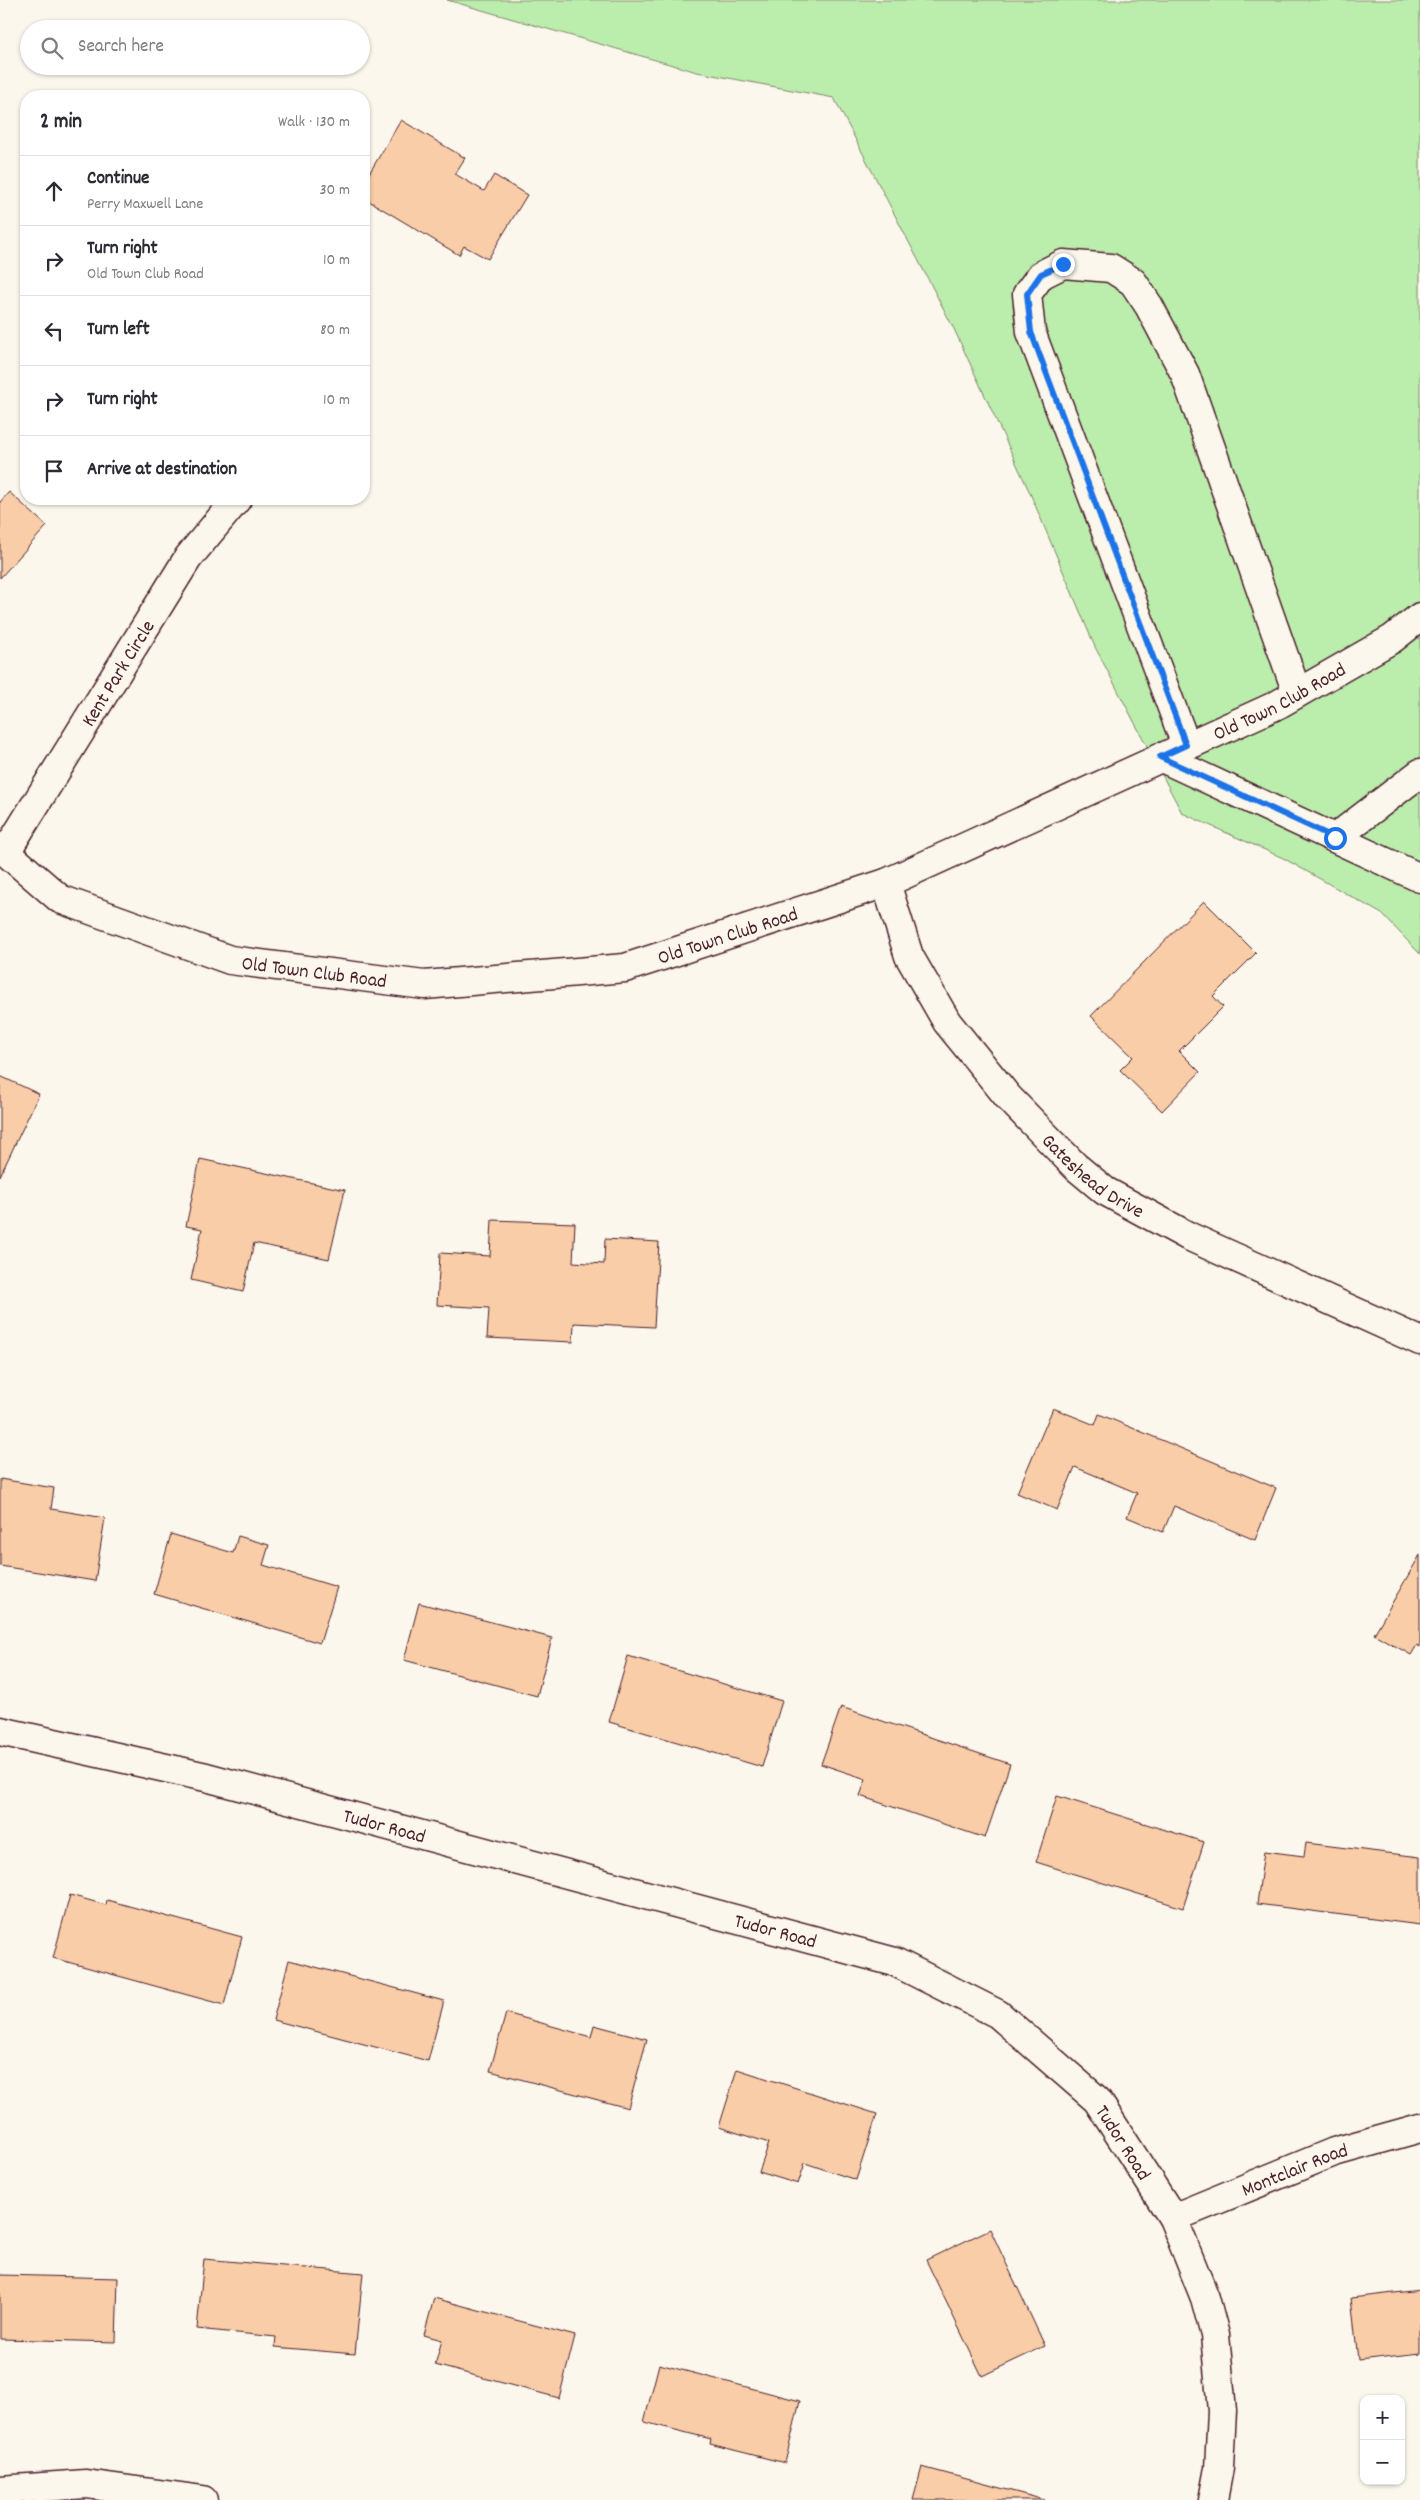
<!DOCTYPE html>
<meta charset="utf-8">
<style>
:root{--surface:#fff;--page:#f2f2f3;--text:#2b2b33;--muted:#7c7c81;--line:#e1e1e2}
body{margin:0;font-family:Dekko,sans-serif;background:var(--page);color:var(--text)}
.controls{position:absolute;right:15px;bottom:15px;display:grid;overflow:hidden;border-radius:10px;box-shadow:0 1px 4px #0004}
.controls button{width:45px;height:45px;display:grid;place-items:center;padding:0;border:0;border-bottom:1px solid var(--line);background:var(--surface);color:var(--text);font:25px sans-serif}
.stop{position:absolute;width:15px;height:15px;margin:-11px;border:4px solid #1a73e8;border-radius:50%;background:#fff}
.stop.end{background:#1a73e8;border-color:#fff;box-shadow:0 1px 5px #0008}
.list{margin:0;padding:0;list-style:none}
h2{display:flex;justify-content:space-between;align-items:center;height:65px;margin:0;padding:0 20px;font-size:21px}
h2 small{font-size:16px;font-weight:400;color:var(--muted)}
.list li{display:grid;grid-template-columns:32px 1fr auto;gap:15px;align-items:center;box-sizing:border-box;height:70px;padding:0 20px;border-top:1px solid var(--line)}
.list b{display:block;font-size:19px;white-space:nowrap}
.list p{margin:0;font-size:16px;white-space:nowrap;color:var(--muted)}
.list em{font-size:16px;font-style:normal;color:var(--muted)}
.icon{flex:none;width:28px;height:28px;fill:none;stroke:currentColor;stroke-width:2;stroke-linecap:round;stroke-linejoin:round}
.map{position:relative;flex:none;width:1420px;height:2500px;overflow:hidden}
.search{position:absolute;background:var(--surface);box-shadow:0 1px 4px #0004;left:20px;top:20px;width:350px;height:55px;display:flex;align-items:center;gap:12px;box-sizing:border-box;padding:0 18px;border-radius:28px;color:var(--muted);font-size:19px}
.panel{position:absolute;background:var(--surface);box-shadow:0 1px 4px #0004;left:20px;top:90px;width:350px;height:415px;border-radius:20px}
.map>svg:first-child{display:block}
</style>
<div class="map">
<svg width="1420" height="2500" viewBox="0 0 1420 2500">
<rect width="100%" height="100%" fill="#fbf7ec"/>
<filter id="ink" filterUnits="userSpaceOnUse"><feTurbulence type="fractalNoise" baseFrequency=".02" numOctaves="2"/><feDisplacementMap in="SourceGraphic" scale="10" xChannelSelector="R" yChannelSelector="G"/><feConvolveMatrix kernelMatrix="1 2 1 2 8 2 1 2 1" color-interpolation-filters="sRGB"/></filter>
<g filter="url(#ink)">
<path fill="#bbedad" stroke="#82866c" d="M 447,0 L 1420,0 L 1420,954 L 1382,914 L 1283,858 L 1182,813 L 1095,647 L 1030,493 L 954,329 L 834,98 L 697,72 Z"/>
<g fill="#f8cda7" stroke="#4a1f2b">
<path d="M 401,120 L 465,158 L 455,174 L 484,191 L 494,175 L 527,195 L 488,259 L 464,246 L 459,255 L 364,198 L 364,182 Z"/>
<path d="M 9,492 L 47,526 L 0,578 L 0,502 Z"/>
<path d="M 1204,901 L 1256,953 L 1213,996 L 1223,1007 L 1179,1051 L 1200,1072 L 1162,1111 L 1120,1070 L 1133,1057 L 1091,1016 Z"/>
<path d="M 0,1076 L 39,1094 L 0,1176 Z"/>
<path d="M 200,1159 L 345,1190 L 329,1259 L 254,1243 L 243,1292 L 191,1280 L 202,1229 L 186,1226 Z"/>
<path d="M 492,1220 L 575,1223 L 573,1262 L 604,1264 L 605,1239 L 659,1242 L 654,1327 L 574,1323 L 573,1342 L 487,1338 L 489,1308 L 437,1305 L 440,1253 L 490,1256 Z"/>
<path d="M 1053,1408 L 1095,1425 L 1099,1414 L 1276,1488 L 1255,1540 L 1174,1506 L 1163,1532 L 1127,1517 L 1137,1493 L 1075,1467 L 1057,1510 L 1017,1493 Z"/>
<path d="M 0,1479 L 54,1488 L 51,1509 L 105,1518 L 95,1581 L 0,1566 Z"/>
<path d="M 171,1534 L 233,1553 L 238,1536 L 269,1545 L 263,1565 L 337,1587 L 320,1643 L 154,1594 Z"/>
<path d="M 1420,1555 L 1420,1647 L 1417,1645 L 1411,1655 L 1374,1634 Z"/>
<path d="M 419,1603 L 552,1638 L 537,1696 L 404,1660 Z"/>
<path d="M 628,1656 L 782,1701 L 762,1767 L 609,1722 Z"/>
<path d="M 841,1707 L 1010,1764 L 985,1838 L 860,1796 L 866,1779 L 821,1764 Z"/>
<path d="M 1057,1796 L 1204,1842 L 1183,1908 L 1036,1862 Z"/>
<path d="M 1306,1843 L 1420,1857 L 1420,1925 L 1257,1904 L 1264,1851 L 1304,1856 Z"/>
<path d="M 70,1895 L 106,1905 L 107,1900 L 242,1937 L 224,2005 L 53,1958 Z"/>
<path d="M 289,1960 L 444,2001 L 428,2061 L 273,2020 Z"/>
<path d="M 506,2013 L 591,2037 L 594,2025 L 647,2039 L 628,2108 L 490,2071 Z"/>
<path d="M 737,2069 L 877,2114 L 856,2180 L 805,2163 L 798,2184 L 759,2172 L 769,2143 L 719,2127 Z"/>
<path d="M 990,2229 L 1045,2346 L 982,2376 L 926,2260 Z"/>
<path d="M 204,2259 L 363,2273 L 355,2354 L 275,2347 L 276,2337 L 197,2329 Z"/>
<path d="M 0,2275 L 118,2278 L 116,2342 L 0,2339 Z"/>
<path d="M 1420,2290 L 1420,2353 L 1358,2360 L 1351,2298 Z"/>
<path d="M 434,2298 L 575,2336 L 559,2398 L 435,2365 L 442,2340 L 424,2335 Z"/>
<path d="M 659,2364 L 800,2401 L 785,2463 L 710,2444 L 711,2439 L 644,2422 Z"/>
<path d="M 922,2467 L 1045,2500 L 913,2500 Z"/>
</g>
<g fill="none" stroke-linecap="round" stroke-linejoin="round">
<defs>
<g id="minor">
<path d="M 1186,745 L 1031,332 L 1027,294 L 1041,275 L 1063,264 L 1111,268 L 1133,282 L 1149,306 L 1185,374 L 1297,693"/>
<path d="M 1160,757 L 1420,878"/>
<path d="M 1335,838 L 1420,773"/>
<path id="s1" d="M 0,847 L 60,899 L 230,960 L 424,985 L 625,968 L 886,883 L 1277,705 L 1392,639 L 1420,617"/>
<path id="s2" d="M 6,852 L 188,558 L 237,499"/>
<path id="s3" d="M 886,883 L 909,956 L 947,1022 L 1008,1097 L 1075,1166 L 1105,1191 L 1188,1236 L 1420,1341"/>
<path id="s4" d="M 0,1731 L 206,1777 L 895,1962 L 998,2014 L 1097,2100 L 1173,2218 L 1205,2298 L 1215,2335 L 1222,2411 L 1219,2468 L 1213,2500"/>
<path id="s5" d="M 1173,2218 L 1334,2152 L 1420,2128"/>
<path d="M 0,2490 L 86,2484 L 203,2500"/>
</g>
</defs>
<use href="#minor" stroke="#4a1f2b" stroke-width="31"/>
<use href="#minor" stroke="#fbf7ec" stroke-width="28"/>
</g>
</g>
<g fill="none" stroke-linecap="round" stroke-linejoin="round" filter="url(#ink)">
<path stroke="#1a73e8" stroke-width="6" d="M 1063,264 L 1041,274 L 1027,294 L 1031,332 L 1186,745 L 1160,757 L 1335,838"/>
</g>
<g text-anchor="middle" stroke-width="4.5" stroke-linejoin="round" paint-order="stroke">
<g font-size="20" fill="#4a1f2b" stroke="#fbf7ec">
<text dy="7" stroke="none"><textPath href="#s2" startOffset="211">Kent Park Circle</textPath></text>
<text dy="7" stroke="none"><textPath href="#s1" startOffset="1365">Old Town Club Road</textPath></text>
<text dy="7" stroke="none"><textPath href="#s1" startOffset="765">Old Town Club Road</textPath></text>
<text dy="7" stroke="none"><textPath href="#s1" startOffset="345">Old Town Club Road</textPath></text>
<text dy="7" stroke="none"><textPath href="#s3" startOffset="366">Gateshead Drive</textPath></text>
<text dy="7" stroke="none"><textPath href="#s4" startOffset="396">Tudor Road</textPath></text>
<text dy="7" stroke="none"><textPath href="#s4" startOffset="801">Tudor Road</textPath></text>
<text dy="7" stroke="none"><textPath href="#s4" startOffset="1221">Tudor Road</textPath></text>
<text dy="7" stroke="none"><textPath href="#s5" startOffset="131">Montclair Road</textPath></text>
</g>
</g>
</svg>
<div class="controls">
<button>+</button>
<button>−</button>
</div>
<div class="stop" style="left:1335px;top:838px"></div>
<div class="stop end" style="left:1063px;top:264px"></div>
<div class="search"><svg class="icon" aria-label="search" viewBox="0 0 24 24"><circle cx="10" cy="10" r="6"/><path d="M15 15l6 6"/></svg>Search here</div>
<section class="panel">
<h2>2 min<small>Walk · 130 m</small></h2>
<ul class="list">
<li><svg class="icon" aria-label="ahead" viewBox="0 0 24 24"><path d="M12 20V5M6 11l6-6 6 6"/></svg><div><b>Continue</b><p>Perry Maxwell Lane</p></div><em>30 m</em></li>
<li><svg class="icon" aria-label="right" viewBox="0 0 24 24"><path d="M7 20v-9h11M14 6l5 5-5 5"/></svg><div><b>Turn right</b><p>Old Town Club Road</p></div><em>10 m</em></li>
<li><svg class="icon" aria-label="left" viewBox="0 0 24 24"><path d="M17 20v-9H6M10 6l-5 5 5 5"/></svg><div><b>Turn left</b></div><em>80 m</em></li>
<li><svg class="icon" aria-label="right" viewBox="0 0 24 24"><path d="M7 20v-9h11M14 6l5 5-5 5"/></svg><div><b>Turn right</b></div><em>10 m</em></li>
<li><svg class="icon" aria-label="arrive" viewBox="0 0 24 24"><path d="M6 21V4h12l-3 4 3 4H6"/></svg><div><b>Arrive at destination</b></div></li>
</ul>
</section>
</div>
